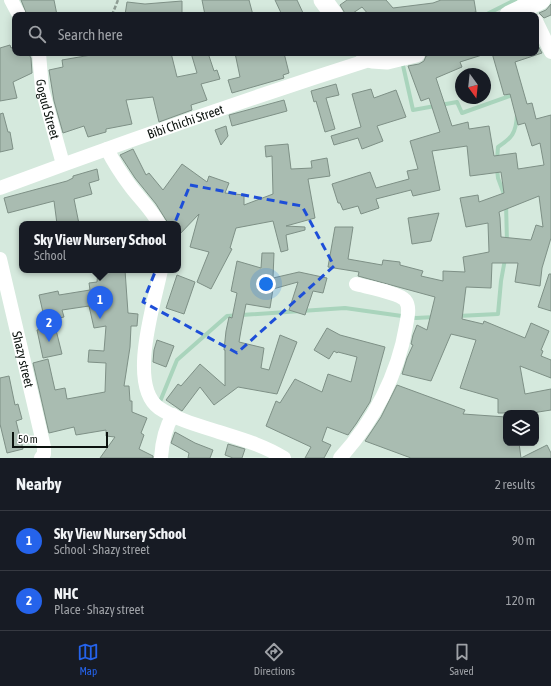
<!DOCTYPE html>
<meta charset="utf-8">
<style>
:root{--surface:#171b24;--page:#242831;--text:#f1f3f6;--muted:#9ea1a6;--line:#363941;--accent:#2563eb}
body{margin:0;font-family:"Asap Condensed",sans-serif;background:var(--page);color:var(--text)}
.controls{position:absolute;right:12px;bottom:12px;display:grid;overflow:hidden;border-radius:8px;box-shadow:0 2px 10px #0003}
.controls button{width:36px;height:36px;display:grid;place-items:center;padding:0;border:0;border-bottom:1px solid var(--line);background:var(--surface);color:var(--text);font:20px sans-serif}
.compass{position:absolute;left:455px;top:68px;width:36px;height:36px;border-radius:50%;background:var(--surface);box-shadow:0 2px 10px #0003;rotate:165deg}
.scale{position:absolute;left:12px;bottom:10px;width:96px;box-sizing:border-box;padding-left:4px;border:2px solid #0b120e;border-top:0;font-size:11px;line-height:14px;white-space:nowrap;color:#0b120e;-webkit-text-stroke:3px #fff;paint-order:stroke}
.you{position:absolute;left:266px;top:284px;width:14px;height:14px;margin:-10px;border:3px solid #fff;border-radius:50%;background:#1a73e8;box-shadow:0 0 0 6px #1a73e833}
.badge{display:grid;place-items:center;width:26px;height:26px;border-radius:50%;background:var(--accent);color:#fff;font-size:13px;font-weight:700}
.pin{position:absolute;translate:-50% -33px;filter:drop-shadow(0 1px 2px #0008)}
.pin::after{content:'';position:absolute;top:21px;width:14px;height:12px;background:inherit;clip-path:polygon(0 0,100% 0,50% 100%)}
.popup{position:absolute;left:19px;top:221px;width:162px;height:52px;box-sizing:border-box;display:grid;place-content:center;border-radius:8px;background:var(--surface);filter:drop-shadow(0 1px 3px #0005);font-size:13px;white-space:nowrap;color:var(--muted)}
.popup b{font-size:15px;color:var(--text)}
.popup::after{content:'';position:absolute;left:50%;top:100%;margin-left:-8px;border:8px solid transparent;border-top-color:var(--surface)}
.list{margin:0;padding:0;list-style:none}
h2{display:flex;justify-content:space-between;align-items:center;height:52px;margin:0;padding:0 16px;font-size:17px}
h2 small{font-size:13px;font-weight:400;color:var(--muted)}
.list li{display:grid;grid-template-columns:26px 1fr auto;gap:12px;align-items:center;box-sizing:border-box;height:60px;padding:0 16px;border-top:1px solid var(--line)}
.list b{display:block;font-size:15px;white-space:nowrap}
.list p{margin:0;font-size:13px;white-space:nowrap;color:var(--muted)}
.list em{font-size:13px;font-style:normal;color:var(--muted)}
.icon{flex:none;width:22px;height:22px;fill:none;stroke:currentColor;stroke-width:2;stroke-linecap:round;stroke-linejoin:round}
.map{position:relative;flex:none;width:551px;height:458px;overflow:hidden}
.search{position:absolute;background:var(--surface);box-shadow:0 2px 10px #0003;left:12px;right:12px;top:12px;height:44px;display:flex;align-items:center;gap:10px;box-sizing:border-box;padding:0 14px;border-radius:8px;color:var(--muted);font-size:15px}
.sheet{height:172px;background:var(--surface)}
nav{display:flex;justify-content:space-around;align-items:center;box-sizing:border-box;height:56px;border-top:1px solid var(--line);background:var(--surface);font-size:11px;color:var(--muted)}
nav a{display:grid;justify-items:center;gap:2px}
nav .on{color:var(--accent)}
.map>svg:first-child{display:block}
</style>
<div class="map">
<svg width="551" height="458" viewBox="0 0 551 458">
<rect width="100%" height="100%" fill="#d5e9dd"/>
<g fill="none" stroke-linecap="round" stroke-linejoin="round">
<g stroke="#a9d4bc" stroke-width="4">
<path d="M 485,15 L 515,0"/>
<path d="M 402,61 L 413,110 L 457,102 L 462,113 L 515,94"/>
<path d="M 497,160 L 498,147 C 512,138 516,133 517,115"/>
<path d="M 497,169 L 498,178 L 505,197"/>
<path d="M 506,203 L 507,243"/>
<path d="M 458,316 L 498,314 L 501,281 L 505,259"/>
<path d="M 159,404 L 177,360 L 227,316 L 345,308 L 416,318 L 435,317"/>
</g>
</g>
<g fill="#a9bcb1" stroke="#7e9086" fill-rule="evenodd">
<path d="M 21,0 L 54,0 L 57,15 L 27,15 Z"/>
<path d="M 202,0 L 249,0 L 253,15 L 205,15 Z"/>
<path d="M 275,0 L 297,0 L 304,15 L 282,15 Z"/>
<path d="M 347,0 L 386,0 L 393,8 L 433,3 L 441,0 L 474,0 L 476,12 L 461,15 L 390,15 L 390,13 L 388,15 L 369,15 L 362,7 L 350,15 L 346,15 L 340,5 Z"/>
<path d="M 182,1 L 182,15 L 125,15 L 127,2 L 145,4 Z"/>
<path d="M 551,4 L 551,15 L 544,18 L 539,13 L 546,10 Z"/>
<path d="M 536,42 L 542,53 L 515,62 L 527,104 L 532,103 L 536,119 L 551,115 L 551,238 L 542,268 L 540,286 L 515,282 L 518,263 L 492,263 L 491,288 L 466,287 L 462,319 L 483,324 L 484,321 L 525,338 L 531,323 L 549,331 L 541,350 L 543,351 L 541,356 L 551,360 L 551,378 L 520,366 L 525,394 L 551,389 L 551,410 L 532,413 L 498,413 L 498,399 L 460,388 L 476,340 L 451,334 L 431,381 L 402,374 L 407,358 L 413,345 L 411,344 L 413,335 L 417,325 L 427,330 L 435,297 L 358,276 L 359,272 L 328,267 L 335,227 L 353,227 L 348,259 L 382,265 L 383,260 L 400,262 L 400,265 L 423,271 L 421,276 L 443,281 L 443,271 L 465,272 L 463,257 L 489,252 L 488,223 L 466,227 L 460,198 L 478,195 L 479,202 L 504,193 L 501,172 L 470,176 L 467,146 L 432,151 L 440,190 L 413,196 L 411,190 L 376,199 L 379,208 L 361,214 L 358,206 L 343,210 L 340,203 L 338,203 L 332,184 L 370,172 L 376,188 L 409,179 L 407,171 L 418,169 L 410,141 L 440,132 L 429,98 L 421,101 L 408,66 L 419,64 L 424,61 L 426,56 L 436,53 L 482,53 L 482,55 L 460,62 L 462,67 L 436,78 L 452,126 L 468,122 L 469,129 L 489,126 L 494,156 L 516,153 L 518,169 L 544,165 L 540,143 L 532,146 L 525,123 L 518,125 L 510,94 L 504,95 L 492,53 L 536,53 ZM 539,196 L 543,227 L 536,225 L 531,240 L 501,237 L 500,218 L 499,212 Z"/>
<path d="M 10,45 L 11,48 L 15,46 L 15,53 L 28,53 L 31,58 L 32,73 L 13,82 L 17,98 L 0,101 L 0,48 Z"/>
<path d="M 91,53 L 171,53 L 177,77 L 197,73 L 191,53 L 208,53 L 214,71 L 217,70 L 220,79 L 201,84 L 207,100 L 191,105 L 192,110 L 159,122 L 153,97 L 126,100 L 132,124 L 106,129 L 106,132 L 88,137 L 84,126 L 63,133 L 54,101 L 49,70 L 63,67 L 62,60 L 91,55 Z"/>
<path d="M 235,53 L 284,53 L 289,73 L 283,75 L 284,78 L 232,93 L 228,80 L 240,77 Z"/>
<path d="M 336,84 L 339,95 L 326,98 L 335,129 L 325,132 L 316,101 L 314,102 L 311,91 Z"/>
<path d="M 371,89 L 374,98 L 396,90 L 406,117 L 377,126 L 383,141 L 362,149 L 358,138 L 334,145 L 331,136 L 361,127 L 352,94 Z"/>
<path d="M 284,100 L 287,111 L 232,126 L 229,115 Z"/>
<path d="M 3,113 L 8,132 L 10,132 L 13,149 L 0,152 L 0,114 Z"/>
<path d="M 226,126 L 228,136 L 221,145 L 215,130 Z"/>
<path d="M 288,144 L 291,169 L 312,168 L 311,161 L 327,158 L 330,176 L 308,179 L 315,218 L 286,226 L 305,227 L 305,230 L 286,235 L 288,250 L 281,252 L 273,221 L 236,228 L 230,248 L 232,249 L 211,289 L 197,282 L 209,252 L 190,247 L 199,214 L 178,236 L 178,224 L 170,224 L 166,220 L 156,204 L 135,178 L 120,155 L 133,149 L 146,175 L 149,173 L 163,190 L 182,164 L 207,182 L 209,176 L 229,183 L 225,193 L 244,195 L 244,205 L 273,194 L 272,156 L 266,157 L 265,146 Z"/>
<path d="M 97,169 L 99,180 L 89,183 L 92,194 L 74,199 L 79,224 L 57,224 L 54,201 L 8,213 L 4,198 L 67,181 L 73,178 L 73,176 Z"/>
<path d="M 439,213 L 431,241 L 412,244 L 408,218 Z"/>
<path d="M 262,253 L 274,253 L 273,278 L 299,272 L 327,278 L 323,293 L 313,291 L 305,315 L 289,310 L 298,282 L 273,289 L 270,308 L 246,304 L 241,330 L 239,342 L 264,348 L 261,368 L 269,370 L 280,335 L 297,342 L 277,394 L 238,387 L 214,405 L 200,387 L 182,411 L 179,409 L 166,400 L 178,384 L 181,386 L 200,364 L 225,386 L 225,350 L 224,350 L 226,331 L 229,317 L 232,318 L 237,293 L 231,291 L 237,261 L 261,268 Z"/>
<path d="M 98,270 L 125,270 L 128,313 L 138,314 L 137,326 L 131,326 L 130,347 L 124,386 L 129,386 L 130,401 L 132,401 L 132,412 L 147,418 L 141,433 L 144,435 L 139,449 L 153,456 L 153,458 L 100,458 L 115,437 L 106,436 L 106,430 L 76,435 L 74,427 L 49,433 L 33,363 L 48,359 L 55,390 L 65,388 L 67,399 L 105,392 L 106,363 L 88,362 L 89,350 L 104,351 L 106,326 L 94,328 L 89,306 L 62,310 L 64,317 L 45,321 L 39,295 L 58,291 L 59,295 L 90,290 L 89,283 L 97,282 Z"/>
<path d="M 549,274 L 551,274 L 551,311 L 538,307 Z"/>
<path d="M 177,275 L 195,282 L 184,314 L 166,308 Z"/>
<path d="M 55,326 L 62,354 L 43,358 L 37,330 Z"/>
<path d="M 327,328 L 340,335 L 385,347 L 370,402 L 356,424 L 348,435 L 327,427 L 322,441 L 331,445 L 324,458 L 305,458 L 311,447 L 266,426 L 276,401 L 280,403 L 295,379 L 322,392 L 328,374 L 351,382 L 357,357 L 338,352 L 337,353 L 334,351 L 329,359 L 314,350 Z"/>
<path d="M 157,340 L 174,346 L 166,367 L 153,362 L 154,350 Z"/>
<path d="M 9,376 L 15,405 L 18,404 L 22,419 L 16,421 L 23,449 L 7,453 L 0,424 L 0,378 Z"/>
<path d="M 397,385 L 465,410 L 463,414 L 506,417 L 506,443 L 519,443 L 521,458 L 547,445 L 551,453 L 551,458 L 411,458 L 365,441 L 381,417 Z"/>
<path d="M 175,432 L 195,443 L 213,450 L 210,458 L 188,458 L 189,453 L 171,443 Z"/>
<path d="M 228,444 L 245,449 L 242,458 L 233,458 L 225,455 Z"/>
</g>
<g fill="none" stroke-linecap="round" stroke-linejoin="round">
<path stroke="#8e9d94" stroke-width="2.5" stroke-dasharray="4 2" stroke-linecap="butt" d="M 112,15 L 118,0"/>
<g stroke="#fff" stroke-width="14">
<path d="M 11,0 L 19,15"/>
<path d="M 536,21 L 551,52"/>
<path id="s1" d="M 39,53 L 42,89 L 63,164"/>
<path d="M 107,149 C 114,163 122,175 131,187 C 140,199 152,210 159,224"/>
<path id="s2" d="M 0,188 C 123,142 247,99 372,59"/>
<path id="s3" d="M 0,259 L 44,447 L 44,454 L 41,458"/>
<path d="M 161,270 C 155,301 127,385 159,408 C 175,419 200,426 219,432 C 241,439 263,445 284,458"/>
<path d="M 161,458 C 162,443 165,428 173,415"/>
<path d="M 340,458 C 373,422 398,375 406,326 C 407,319 411,307 405,300 C 399,293 367,287 356,284"/>
</g>
<g stroke="#fff" stroke-width="19">
<path d="M 323,0 L 334,15"/>
<path d="M 509,15 L 541,0"/>
<path d="M 365,53 L 372,59 L 387,60 L 416,53"/>
</g>
</g>
<path fill="none" stroke="#1d4ed8" stroke-width="3" stroke-dasharray="8 5" stroke-linejoin="round" d="M 190,185 L 302,206 L 334,266 L 237,353 L 143,302 Z"/>
<g text-anchor="middle" stroke-width="4" stroke-linejoin="round" paint-order="stroke">
<g font-size="13" fill="#0b120e" stroke="#fff">
<text dy="5" stroke="none"><textPath href="#s1" startOffset="57">Gogud Street</textPath></text>
<text dy="5" stroke="none"><textPath href="#s2" startOffset="197">Bibi Chichi Street</textPath></text>
<text dy="5" stroke="none"><textPath href="#s3" startOffset="103">Shazy street</textPath></text>
</g>
</g>
</svg>
<div class="controls">
<button><svg class="icon" aria-label="layers" viewBox="0 0 24 24"><path d="M12 4l9 5-9 5-9-5zM3 14l9 5 9-5"/></svg></button>
</div>
<svg class="compass" viewBox="-18 -18 36 36"><path d="M0-13l5 13h-10z" fill="#e53935"/><path d="M0 13l5-13h-10z" fill="#9ea1a6"/></svg>
<div class="scale">50 m</div>
<div class="you"></div>
<div class="pin badge" style="left:100px;top:319px">1</div>
<div class="popup"><b>Sky View Nursery School</b>School</div>
<div class="pin badge" style="left:49px;top:342px">2</div>
<div class="search"><svg class="icon" aria-label="search" viewBox="0 0 24 24"><circle cx="10" cy="10" r="6"/><path d="M15 15l6 6"/></svg>Search here</div>
</div>
<section class="sheet">
<h2>Nearby<small>2 results</small></h2>
<ul class="list">
<li><span class="badge">1</span><div><b>Sky View Nursery School</b><p>School · Shazy street</p></div><em>90 m</em></li>
<li><span class="badge">2</span><div><b>NHC</b><p>Place · Shazy street</p></div><em>120 m</em></li>
</ul>
</section>
<nav>
<a class="on"><svg class="icon" aria-label="map" viewBox="0 0 24 24"><path d="M3 6l6-2 6 2 6-2v14l-6 2-6-2-6 2zM9 4v14M15 6v14"/></svg>Map</a>
<a><svg class="icon" aria-label="directions" viewBox="0 0 24 24"><path d="M12 3l9 9-9 9-9-9zM9 14v-3h6M13 9l2 2-2 2"/></svg>Directions</a>
<a><svg class="icon" aria-label="saved" viewBox="0 0 24 24"><path d="M7 4h10v16l-5-4-5 4z"/></svg>Saved</a>
</nav>
